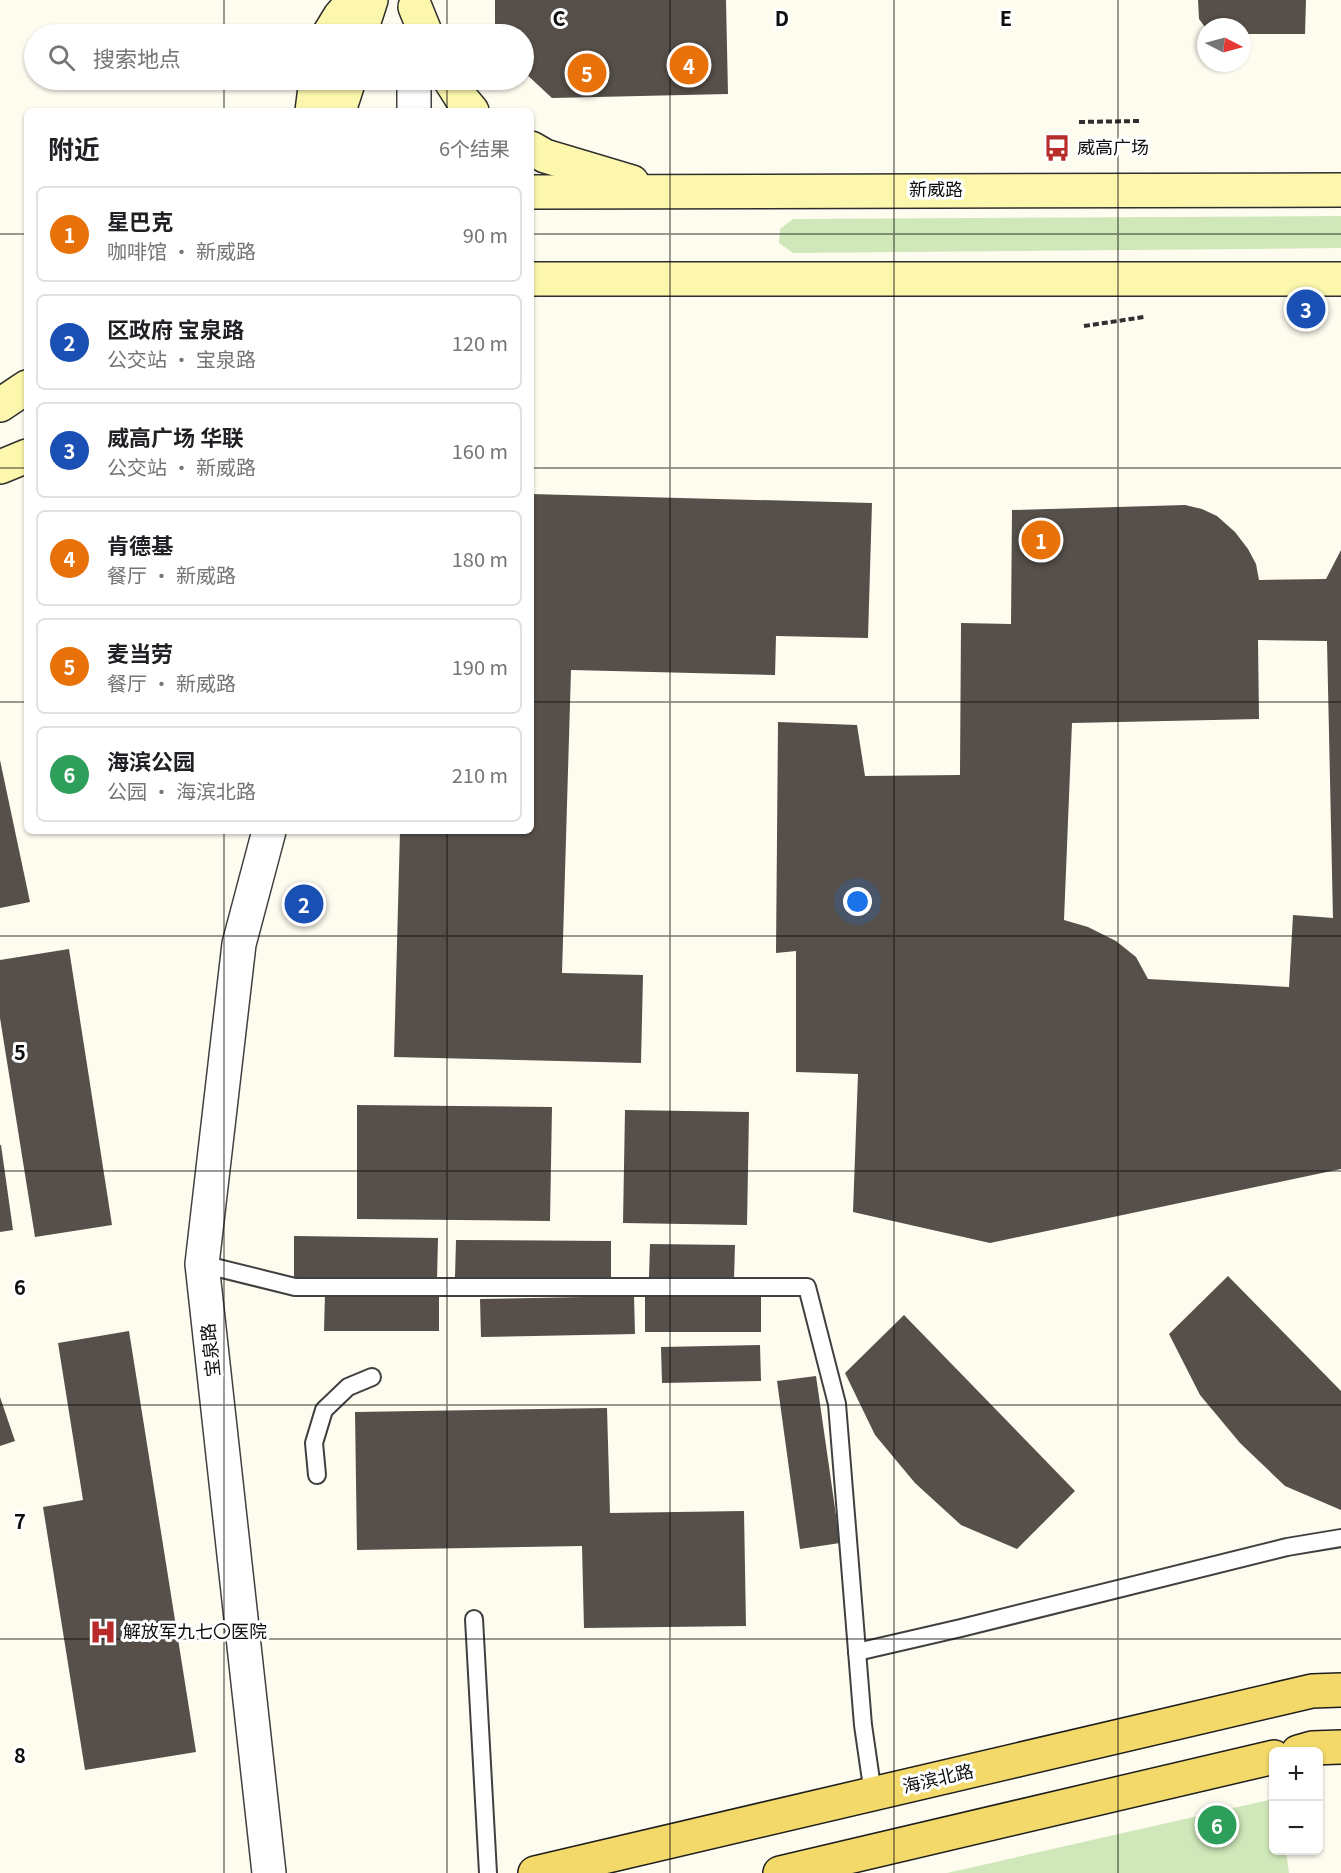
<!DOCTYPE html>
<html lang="zh">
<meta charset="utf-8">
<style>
:root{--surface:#fff;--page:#f6f6f6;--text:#202124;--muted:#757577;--line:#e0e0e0;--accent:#b82b2b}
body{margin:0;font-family:Georgia,"Noto Sans SC",serif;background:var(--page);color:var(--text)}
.controls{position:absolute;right:18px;bottom:18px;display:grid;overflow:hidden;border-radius:9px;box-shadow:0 2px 4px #0004}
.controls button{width:54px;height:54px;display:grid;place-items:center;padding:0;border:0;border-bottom:2px solid var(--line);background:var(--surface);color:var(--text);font:30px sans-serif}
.compass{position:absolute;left:1197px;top:18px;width:54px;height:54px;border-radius:50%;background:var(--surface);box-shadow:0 2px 4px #0004;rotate:96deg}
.you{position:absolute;left:858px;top:902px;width:21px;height:21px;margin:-15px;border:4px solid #fff;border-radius:50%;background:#1a73e8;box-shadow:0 0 0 9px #1a73e833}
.badge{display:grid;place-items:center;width:39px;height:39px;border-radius:50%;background:var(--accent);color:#fff;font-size:20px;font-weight:700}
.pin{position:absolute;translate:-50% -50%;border:3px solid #fff;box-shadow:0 2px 6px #0006}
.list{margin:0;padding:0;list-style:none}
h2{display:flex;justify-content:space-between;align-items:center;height:78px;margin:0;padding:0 24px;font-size:26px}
h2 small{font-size:20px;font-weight:400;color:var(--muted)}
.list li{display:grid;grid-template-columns:39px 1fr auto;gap:18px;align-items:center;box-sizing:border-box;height:96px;margin:0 12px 12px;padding:0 12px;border:2px solid var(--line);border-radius:9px}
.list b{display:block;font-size:22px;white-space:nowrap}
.list p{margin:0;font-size:20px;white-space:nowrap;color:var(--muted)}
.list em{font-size:20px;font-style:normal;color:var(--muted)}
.icon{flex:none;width:33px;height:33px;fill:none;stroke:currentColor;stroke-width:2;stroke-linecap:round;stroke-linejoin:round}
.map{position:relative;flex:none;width:1341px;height:1873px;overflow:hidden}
.search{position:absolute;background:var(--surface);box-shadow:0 2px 4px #0004;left:24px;top:24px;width:510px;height:66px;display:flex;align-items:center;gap:15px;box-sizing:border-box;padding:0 21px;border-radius:33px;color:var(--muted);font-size:22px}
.panel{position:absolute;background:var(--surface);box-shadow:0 2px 4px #0004;left:24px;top:108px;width:510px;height:726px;border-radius:9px}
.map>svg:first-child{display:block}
</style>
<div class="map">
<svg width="1341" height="1873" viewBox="0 0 1341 1873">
<rect width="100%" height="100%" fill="#fefcef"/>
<g fill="#cfe7b9">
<path d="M 1341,216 L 1341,248 L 793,253 L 779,243 L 780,229 L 793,219 Z"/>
<path d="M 1273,1799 L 1274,1850 L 1286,1851 L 1289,1873 L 947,1873 Z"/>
</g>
<g fill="#564f4a" fill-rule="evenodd">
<path d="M 495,0 L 726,0 L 728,94 L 552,98 L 524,72 L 524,34 L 495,34 Z"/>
<path d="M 1198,0 L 1306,0 L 1305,34 L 1242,34 L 1242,27 L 1205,27 L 1199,19 Z"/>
<path d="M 531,494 L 872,503 L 868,638 L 776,636 L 775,675 L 571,670 L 562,973 L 643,975 L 641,1063 L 394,1057 L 400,831 L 531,831 Z"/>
<path d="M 1185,505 L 1202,509 L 1217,516 L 1235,532 L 1248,549 L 1256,564 L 1259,580 L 1326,579 L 1341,550 L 1341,1169 L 990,1243 L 853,1212 L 858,1074 L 796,1072 L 796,951 L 776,953 L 778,722 L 857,725 L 865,776 L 960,775 L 961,623 L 1011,624 L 1012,510 ZM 1258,640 L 1327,641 L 1333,918 L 1293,915 L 1289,987 L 1148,979 L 1136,957 L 1116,941 L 1088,927 L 1064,920 L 1072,723 L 1259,719 Z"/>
<path d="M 0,760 L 30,902 L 0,908 Z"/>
<path d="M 69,949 L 112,1225 L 35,1237 L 0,1018 L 0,960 Z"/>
<path d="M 357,1105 L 552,1107 L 550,1221 L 357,1219 Z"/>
<path d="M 625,1110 L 749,1112 L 747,1225 L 623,1223 Z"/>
<path d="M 0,1145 L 1,1145 L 13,1230 L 0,1232 Z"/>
<path d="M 294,1236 L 438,1238 L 437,1280 L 294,1277 Z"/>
<path d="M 456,1240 L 611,1241 L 611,1278 L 455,1277 Z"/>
<path d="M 650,1244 L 735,1245 L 734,1279 L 649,1277 Z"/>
<path d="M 1228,1276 L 1341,1391 L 1341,1510 L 1285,1486 L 1240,1443 L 1200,1395 L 1169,1334 Z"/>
<path d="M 325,1294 L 439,1294 L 439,1331 L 324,1331 Z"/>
<rect x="645" y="1295" width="116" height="37"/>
<path d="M 634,1296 L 635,1334 L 481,1337 L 480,1299 Z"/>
<path d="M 904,1315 L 1075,1491 L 1017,1549 L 961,1525 L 915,1483 L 875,1435 L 845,1373 Z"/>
<path d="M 129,1331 L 196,1752 L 85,1770 L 43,1507 L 83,1500 L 58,1343 Z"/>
<path d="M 760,1345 L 761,1381 L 662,1383 L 661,1347 Z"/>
<path d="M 816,1376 L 840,1543 L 800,1549 L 777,1381 Z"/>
<path d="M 0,1397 L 15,1441 L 0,1446 Z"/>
<path d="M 607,1408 L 610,1513 L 744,1511 L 746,1626 L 584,1628 L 582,1546 L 357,1550 L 355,1412 Z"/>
</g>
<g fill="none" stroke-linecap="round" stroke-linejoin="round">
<defs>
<g id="service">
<path d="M 202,1264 L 295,1287 L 807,1287 L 837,1404 L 863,1725 L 873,1794"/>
<path d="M 317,1475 L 314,1443 L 324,1410 L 348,1387 L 372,1377"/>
<path d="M 474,1619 L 488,1873"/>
<path d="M 857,1652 L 961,1628 L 1287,1547 L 1341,1538"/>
</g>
<g id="tertiary">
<path d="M 414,111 L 414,80"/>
<path d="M 269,831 L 239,944 L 202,1264 L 269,1873"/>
</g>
<g id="secondary">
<path d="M 415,7 L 426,34"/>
<path d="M 329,34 L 340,16 L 354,0"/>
<path d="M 360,34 L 371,0"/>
<path d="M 450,80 L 462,99 L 472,111"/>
<path d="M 312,111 L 316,80"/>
<path d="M 339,111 L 349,80"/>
<path d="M 531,148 L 545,156 L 632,182"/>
<path d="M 531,192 L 1341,190"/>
<path d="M 531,279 L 1341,279"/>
<path d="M 0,405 L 27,387"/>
<path d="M 0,467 L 27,456"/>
</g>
<g id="primary">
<path d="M 1298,1752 L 1312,1748 L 1341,1747"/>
<path d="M 535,1873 L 1312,1691 L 1341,1690"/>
<path d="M 780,1873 L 1274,1757"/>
</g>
</defs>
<use href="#service" stroke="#404040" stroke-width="20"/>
<use href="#tertiary" stroke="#404040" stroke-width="36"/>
<use href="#secondary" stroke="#2f2f2f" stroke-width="36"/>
<use href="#primary" stroke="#1e1e1e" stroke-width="36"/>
<g stroke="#2f2f2f" stroke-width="4" stroke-dasharray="6 3" stroke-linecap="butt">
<path d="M 1079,122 L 1139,121"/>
<path d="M 1084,326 L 1144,317"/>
</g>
<use href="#service" stroke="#fff" stroke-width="16"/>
<use href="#tertiary" stroke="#fff" stroke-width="33"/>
<use href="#secondary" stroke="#fcf7ac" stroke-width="33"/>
<use href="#primary" stroke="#f3d96a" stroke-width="33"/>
</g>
<path fill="none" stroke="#0d0d0d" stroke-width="1.5" stroke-opacity="0.55" d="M 224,0 L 224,34M 447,0 L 447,34M 670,0 L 670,1873M 894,0 L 894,1873M 1118,0 L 1118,1873M 224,80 L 224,111M 447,80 L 447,111M 0,234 L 27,234M 531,234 L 1341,234M 0,468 L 27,468M 531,468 L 1341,468M 0,702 L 27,702M 531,702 L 1341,702M 224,831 L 224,1873M 447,831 L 447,1873M 0,936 L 1341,936M 0,1171 L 1341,1171M 0,1405 L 1341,1405M 0,1639 L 1341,1639"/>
<defs>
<symbol id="bus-bare" viewBox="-9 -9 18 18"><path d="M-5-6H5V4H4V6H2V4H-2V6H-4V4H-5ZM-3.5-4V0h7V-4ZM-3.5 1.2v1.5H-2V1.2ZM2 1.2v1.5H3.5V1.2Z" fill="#b82b2b" stroke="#fff" stroke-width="2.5" paint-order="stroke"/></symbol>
<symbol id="hospital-bare" viewBox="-9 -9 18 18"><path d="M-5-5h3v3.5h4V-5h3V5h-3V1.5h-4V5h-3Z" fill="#b82b2b" stroke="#fff" stroke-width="2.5" paint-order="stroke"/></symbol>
</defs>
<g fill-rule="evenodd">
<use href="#bus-bare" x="1038" y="129" width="38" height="38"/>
<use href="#hospital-bare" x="84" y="1613" width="38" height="38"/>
</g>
<g text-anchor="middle" stroke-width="6" stroke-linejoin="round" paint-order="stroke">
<g font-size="18" fill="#0d0d0d" stroke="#fff" text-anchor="start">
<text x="1077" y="154">威高广场</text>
<text x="123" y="1638">解放军九七〇医院</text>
</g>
<g font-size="18" fill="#0d0d0d" stroke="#fff">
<text x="936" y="196">新威路</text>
<text transform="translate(211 1350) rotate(-96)" y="6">宝泉路</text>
<text transform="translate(938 1779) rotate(-13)" y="6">海滨北路</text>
</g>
</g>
<g font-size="20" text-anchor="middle" font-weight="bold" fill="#0d0d0d" stroke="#fff" stroke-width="6" stroke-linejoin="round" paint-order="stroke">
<text x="559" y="26">C</text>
<text x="782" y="26">D</text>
<text x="1006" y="26">E</text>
<text x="20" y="1060">5</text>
<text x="20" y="1295">6</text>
<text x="20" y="1529">7</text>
<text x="20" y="1763">8</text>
</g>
</svg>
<div class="controls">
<button>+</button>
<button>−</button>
</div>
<svg class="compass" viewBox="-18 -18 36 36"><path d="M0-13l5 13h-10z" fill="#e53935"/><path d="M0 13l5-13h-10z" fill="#757577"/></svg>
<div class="you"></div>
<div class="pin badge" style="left:1041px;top:540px;background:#e8710a">1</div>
<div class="pin badge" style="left:304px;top:904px;background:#1a4fb4">2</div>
<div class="pin badge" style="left:1306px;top:309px;background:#1a4fb4">3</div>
<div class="pin badge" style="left:689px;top:65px;background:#e8710a">4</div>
<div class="pin badge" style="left:587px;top:73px;background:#e8710a">5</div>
<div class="pin badge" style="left:1217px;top:1825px;background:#2e9e5b">6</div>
<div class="search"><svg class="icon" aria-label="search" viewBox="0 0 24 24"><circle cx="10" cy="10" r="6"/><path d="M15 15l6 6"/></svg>搜索地点</div>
<section class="panel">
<h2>附近<small>6个结果</small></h2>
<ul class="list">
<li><span class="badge" style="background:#e8710a">1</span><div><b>星巴克</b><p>咖啡馆 · 新威路</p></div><em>90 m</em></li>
<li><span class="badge" style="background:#1a4fb4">2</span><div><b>区政府 宝泉路</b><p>公交站 · 宝泉路</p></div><em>120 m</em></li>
<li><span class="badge" style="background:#1a4fb4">3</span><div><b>威高广场 华联</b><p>公交站 · 新威路</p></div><em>160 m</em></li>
<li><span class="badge" style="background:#e8710a">4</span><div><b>肯德基</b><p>餐厅 · 新威路</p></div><em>180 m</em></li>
<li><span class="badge" style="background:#e8710a">5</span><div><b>麦当劳</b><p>餐厅 · 新威路</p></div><em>190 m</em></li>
<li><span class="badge" style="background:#2e9e5b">6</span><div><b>海滨公园</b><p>公园 · 海滨北路</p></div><em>210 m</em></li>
</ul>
</section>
</div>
